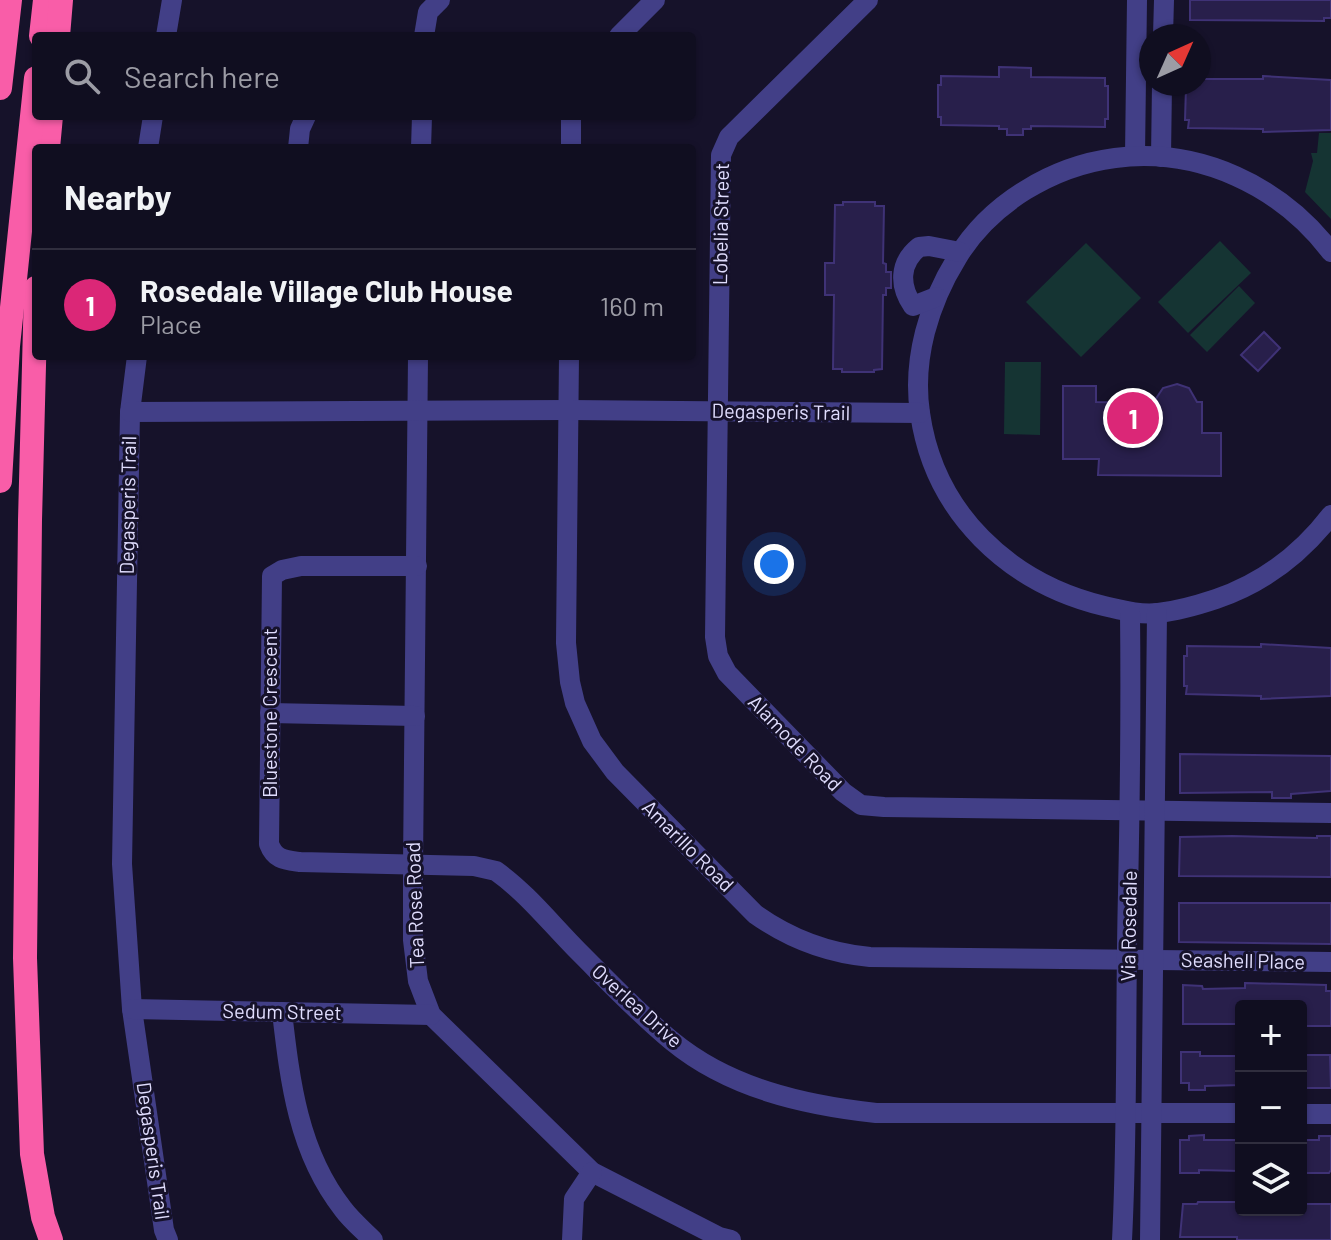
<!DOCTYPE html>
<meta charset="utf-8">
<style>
:root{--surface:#100e20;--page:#191729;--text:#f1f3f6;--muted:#9c9ca5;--line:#302e3e;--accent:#db2777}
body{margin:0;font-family:Barlow,sans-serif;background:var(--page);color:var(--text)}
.controls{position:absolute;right:24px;bottom:24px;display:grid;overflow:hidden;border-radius:8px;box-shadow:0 2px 6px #0004}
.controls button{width:72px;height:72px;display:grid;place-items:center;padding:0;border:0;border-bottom:2px solid var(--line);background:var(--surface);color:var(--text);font:40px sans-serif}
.compass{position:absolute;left:1139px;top:24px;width:72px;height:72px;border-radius:50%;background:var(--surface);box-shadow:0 2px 6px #0004;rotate:45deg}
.you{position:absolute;left:774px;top:564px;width:28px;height:28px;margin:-20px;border:6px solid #fff;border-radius:50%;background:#1a73e8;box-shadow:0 0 0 12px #1a73e833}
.badge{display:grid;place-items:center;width:52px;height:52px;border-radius:50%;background:var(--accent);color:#fff;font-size:26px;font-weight:700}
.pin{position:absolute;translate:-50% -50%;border:4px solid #fff;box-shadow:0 2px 8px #0006}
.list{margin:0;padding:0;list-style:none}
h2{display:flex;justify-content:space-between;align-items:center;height:104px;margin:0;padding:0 32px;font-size:34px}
h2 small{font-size:26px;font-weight:400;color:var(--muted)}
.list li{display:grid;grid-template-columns:52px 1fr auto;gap:24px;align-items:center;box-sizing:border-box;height:112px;padding:0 32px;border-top:2px solid var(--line)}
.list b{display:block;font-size:30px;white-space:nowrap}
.list p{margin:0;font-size:26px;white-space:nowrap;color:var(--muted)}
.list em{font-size:26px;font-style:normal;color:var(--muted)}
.icon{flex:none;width:44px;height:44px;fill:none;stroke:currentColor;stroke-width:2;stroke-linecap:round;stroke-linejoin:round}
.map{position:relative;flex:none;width:1331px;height:1240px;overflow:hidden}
.search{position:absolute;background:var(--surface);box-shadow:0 2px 6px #0004;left:32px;top:32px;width:664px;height:88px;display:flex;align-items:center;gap:20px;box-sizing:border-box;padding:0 28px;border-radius:8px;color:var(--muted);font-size:30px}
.panel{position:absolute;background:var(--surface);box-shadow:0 2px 6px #0004;left:32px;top:144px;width:664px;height:216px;border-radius:8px}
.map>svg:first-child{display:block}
</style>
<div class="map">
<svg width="1331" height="1240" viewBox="0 0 1331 1240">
<rect width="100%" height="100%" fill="#16122a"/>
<g fill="#153433">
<path d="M 1319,133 L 1331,133 L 1331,219 L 1305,192 L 1313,161 L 1311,153 L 1317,153 Z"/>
<path d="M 1220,241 L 1251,273 L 1188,333 L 1158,302 Z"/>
<path d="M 1086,243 L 1141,298 L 1081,357 L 1026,302 Z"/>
<path d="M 1239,286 L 1255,303 L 1207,352 L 1190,335 Z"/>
<path d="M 1005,362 L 1041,362 L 1040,435 L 1004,434 Z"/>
</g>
<g fill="#281f4b" stroke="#3f3276" stroke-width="2">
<path d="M 1190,0 L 1331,0 L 1331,18 L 1324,18 L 1324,21 L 1190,20 Z"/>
<path d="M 999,67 L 1031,68 L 1031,77 L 1105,78 L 1105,86 L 1108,86 L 1108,119 L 1105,119 L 1105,127 L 1031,126 L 1031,129 L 1023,129 L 1023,135 L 1007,135 L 1007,129 L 999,129 L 999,126 L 941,125 L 941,117 L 938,117 L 938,85 L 941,85 L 941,76 L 999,77 Z"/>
<path d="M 1263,76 L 1331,80 L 1331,130 L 1263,132 L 1263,129 L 1188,128 L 1189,120 L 1185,120 L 1186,87 L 1189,87 L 1189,84 L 1199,84 L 1199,79 L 1263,79 Z"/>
<path d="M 843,202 L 875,202 L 875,206 L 884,206 L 883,263 L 886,264 L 886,272 L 891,272 L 891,288 L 886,288 L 886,295 L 883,295 L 882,369 L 874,370 L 874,372 L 842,372 L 842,369 L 833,369 L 834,295 L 825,295 L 825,263 L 834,263 L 835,205 L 843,205 Z"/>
<path d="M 1264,332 L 1280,348 L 1258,371 L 1241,355 Z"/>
<path d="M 1177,384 L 1189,388 L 1197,402 L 1202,402 L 1202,433 L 1221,433 L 1221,476 L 1098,475 L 1099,459 L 1063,459 L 1063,386 L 1096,386 L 1096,402 L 1139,403 L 1139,400 L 1155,400 L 1163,388 Z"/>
<path d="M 1261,644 L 1331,648 L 1331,696 L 1261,699 L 1261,696 L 1186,694 L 1187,686 L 1184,686 L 1184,656 L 1187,656 L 1187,646 L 1261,647 Z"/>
<path d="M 1180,754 L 1331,756 L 1331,791 L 1291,794 L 1291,798 L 1272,798 L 1272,792 L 1180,793 Z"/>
<path d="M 1232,836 L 1317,838 L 1317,836 L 1331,836 L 1331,877 L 1179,876 L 1180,837 Z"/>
<path d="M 1179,903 L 1331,903 L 1331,944 L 1179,942 Z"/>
<path d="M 1245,983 L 1326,985 L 1326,991 L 1331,991 L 1331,1026 L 1301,1026 L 1301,1006 L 1240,1006 L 1240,1024 L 1183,1024 L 1183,985 L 1202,986 L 1203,989 L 1245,988 Z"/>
<path d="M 1181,1052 L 1200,1052 L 1200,1056 L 1241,1056 L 1241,1085 L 1205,1086 L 1205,1090 L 1189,1090 L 1189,1083 L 1181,1083 Z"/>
<path d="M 1301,1055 L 1330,1055 L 1331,1088 L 1301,1088 Z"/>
<path d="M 1204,1135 L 1204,1140 L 1241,1140 L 1241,1171 L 1199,1170 L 1199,1173 L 1180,1173 L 1180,1140 L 1189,1140 L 1189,1136 Z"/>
<path d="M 1319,1136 L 1331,1136 L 1331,1170 L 1329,1173 L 1301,1173 L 1301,1140 L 1319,1140 Z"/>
<path d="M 1198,1202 L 1241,1202 L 1241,1210 L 1301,1210 L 1301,1204 L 1331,1204 L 1331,1240 L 1237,1240 L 1237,1237 L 1180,1237 L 1183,1204 L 1197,1204 Z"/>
</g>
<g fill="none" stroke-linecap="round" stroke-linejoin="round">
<g stroke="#423f87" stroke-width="20">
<path d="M 868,0 L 729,137 L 721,155 L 715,637 L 718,656 L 727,673 L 843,792 L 861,805 L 884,807 L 1331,813"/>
<path d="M 166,36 L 172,0"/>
<path d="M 424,36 L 428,12 L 440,0"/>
<path d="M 619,36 L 655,0"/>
<path d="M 1163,36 L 1164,0"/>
<path d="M 148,148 L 153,116"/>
<path d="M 298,148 L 300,129 L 306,116"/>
<path d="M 421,148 L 422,116"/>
<path d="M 571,148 L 571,116"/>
<path d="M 1135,155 L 1137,0"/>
<path d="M 1161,157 L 1162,84"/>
<path d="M 1331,252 C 1281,186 1199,147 1115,158 C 1053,166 990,203 957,258 C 929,303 912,359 920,413 C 934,513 1009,583 1104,606 C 1122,610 1139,615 1158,613 C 1177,611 1198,605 1216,599 C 1263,583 1301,554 1331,515"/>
<path d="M 936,297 L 913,306 C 899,286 899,263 919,247 L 929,246 L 960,252"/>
<path d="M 137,356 L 130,412 L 122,864 L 132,1009 L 164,1230 L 168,1240"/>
<path d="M 418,356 L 413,864 L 413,940 L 418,981 L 431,1015 L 592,1172 L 719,1237 L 731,1240"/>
<path d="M 569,356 L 566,643 L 570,682 L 575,703 L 592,741 L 615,772 L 755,914 C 790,939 827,953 870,957 L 1331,962"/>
<path d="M 130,412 L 569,410 L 920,413"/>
<path d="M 417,566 L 301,566 L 282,570 L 272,576 L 269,844 C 275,860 285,860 300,862 L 474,866 L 496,871 C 527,893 552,925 579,952 C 609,982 639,1014 672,1041 C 729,1088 803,1105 876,1113 L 1241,1113"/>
<path d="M 270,713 L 415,716"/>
<path d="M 132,1009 L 431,1015"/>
<path d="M 282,1012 C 290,1081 298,1152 343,1209 C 351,1220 363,1230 373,1240"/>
<path d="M 1301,1114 L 1331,1114"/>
<path d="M 572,1240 L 574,1199 L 592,1172"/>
<path d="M 1122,1240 C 1128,1124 1125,1008 1128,893 C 1130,799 1131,706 1130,612"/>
<path d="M 1150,1240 L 1157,613"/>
</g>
<g stroke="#f95da8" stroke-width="24">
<path d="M 41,36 L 45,0"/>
<path d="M 58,36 L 61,0"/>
<path d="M 0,88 L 10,0"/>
<path d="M 48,148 L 51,116"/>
<path d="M 36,288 L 30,520 L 25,958 L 32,1154 L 43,1217 L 51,1240"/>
<path d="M 0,481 L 8,346 L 36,78"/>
</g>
</g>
<g text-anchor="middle" stroke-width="6" stroke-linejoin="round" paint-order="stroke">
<g font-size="20" fill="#e0ddfe" stroke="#16122a">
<text transform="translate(721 224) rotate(-89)" y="7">Lobelia Street</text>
<text transform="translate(781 412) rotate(1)" y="7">Degasperis Trail</text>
<text transform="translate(128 505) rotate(-89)" y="7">Degasperis Trail</text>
<text transform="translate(270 713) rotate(-90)" y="7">Bluestone Crescent</text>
<text transform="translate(795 743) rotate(46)" y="7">Alamode Road</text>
<text transform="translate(688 846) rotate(45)" y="7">Amarillo Road</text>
<text transform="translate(415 905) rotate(-92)" y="7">Tea Rose Road</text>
<text transform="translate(1129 926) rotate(-89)" y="7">Via Rosedale</text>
<text transform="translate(1243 961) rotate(1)" y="7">Seashell Place</text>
<text transform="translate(637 1006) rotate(42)" y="7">Overlea Drive</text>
<text transform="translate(282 1012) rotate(1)" y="7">Sedum Street</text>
<text transform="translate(153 1151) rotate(82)" y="7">Degasperis Trail</text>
</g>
</g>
</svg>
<div class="controls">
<button>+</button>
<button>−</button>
<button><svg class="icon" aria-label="layers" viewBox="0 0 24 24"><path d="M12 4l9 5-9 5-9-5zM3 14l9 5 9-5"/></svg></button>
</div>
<svg class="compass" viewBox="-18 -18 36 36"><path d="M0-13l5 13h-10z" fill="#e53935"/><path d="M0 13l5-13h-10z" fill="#9c9ca5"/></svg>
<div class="you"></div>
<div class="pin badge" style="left:1133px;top:418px">1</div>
<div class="search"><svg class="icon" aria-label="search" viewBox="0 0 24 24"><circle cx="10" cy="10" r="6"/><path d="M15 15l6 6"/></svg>Search here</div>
<section class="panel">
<h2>Nearby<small></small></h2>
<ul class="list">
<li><span class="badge">1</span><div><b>Rosedale Village Club House</b><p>Place</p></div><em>160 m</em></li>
</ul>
</section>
</div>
